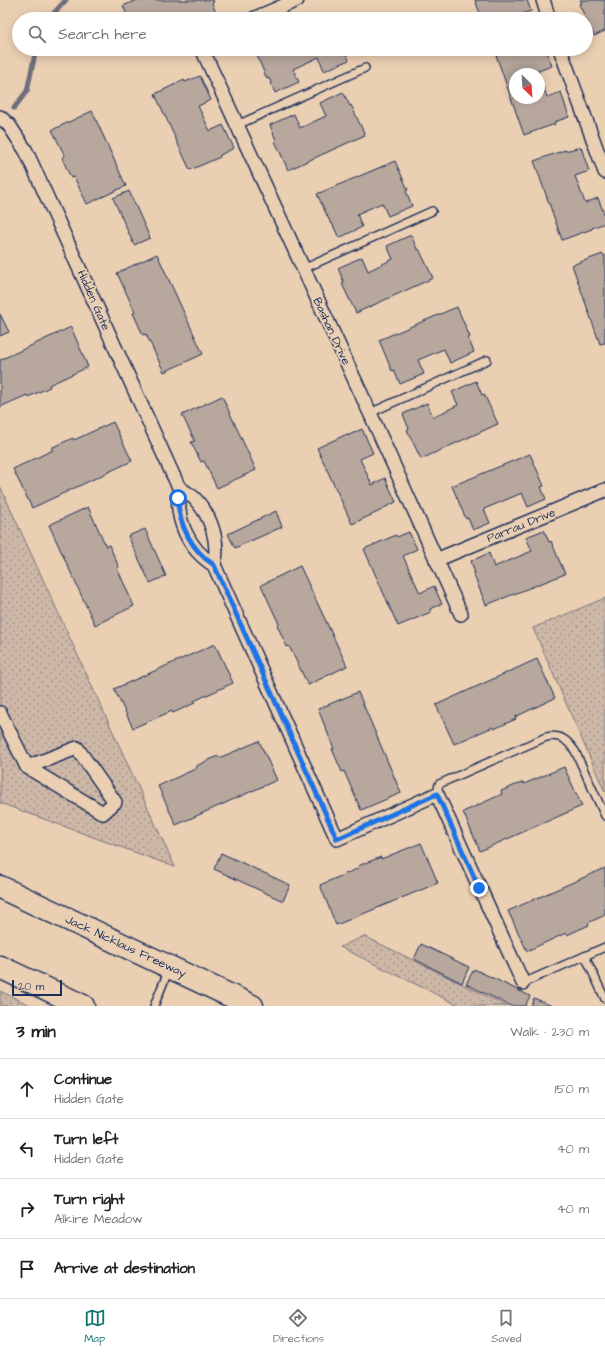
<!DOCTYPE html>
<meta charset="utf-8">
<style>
:root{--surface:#fff;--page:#f6f6f6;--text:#202124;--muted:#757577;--line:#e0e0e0;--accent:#0f766e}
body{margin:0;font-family:"Architects Daughter",sans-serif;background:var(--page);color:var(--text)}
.compass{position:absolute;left:509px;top:68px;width:36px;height:36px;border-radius:50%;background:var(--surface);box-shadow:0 2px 10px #0003;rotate:155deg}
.scale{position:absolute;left:12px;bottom:10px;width:50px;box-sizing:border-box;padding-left:4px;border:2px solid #1b2f5e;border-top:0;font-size:11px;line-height:14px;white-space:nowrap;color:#1b2f5e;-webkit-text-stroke:3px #ebcfb2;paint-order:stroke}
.stop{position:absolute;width:12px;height:12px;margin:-9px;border:3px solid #1a73e8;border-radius:50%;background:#fff}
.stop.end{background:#1a73e8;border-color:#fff;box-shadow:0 1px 4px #0008}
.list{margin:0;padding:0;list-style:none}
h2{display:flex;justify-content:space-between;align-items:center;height:52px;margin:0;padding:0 16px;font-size:17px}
h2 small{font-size:13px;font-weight:400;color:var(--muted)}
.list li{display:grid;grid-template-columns:26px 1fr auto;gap:12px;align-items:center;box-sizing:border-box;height:60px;padding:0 16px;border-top:1px solid var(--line)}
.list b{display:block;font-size:15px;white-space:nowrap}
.list p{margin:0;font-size:13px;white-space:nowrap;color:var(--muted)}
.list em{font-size:13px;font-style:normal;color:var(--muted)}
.icon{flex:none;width:22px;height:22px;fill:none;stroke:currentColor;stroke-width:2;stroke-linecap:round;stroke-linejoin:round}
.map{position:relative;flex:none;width:605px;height:1006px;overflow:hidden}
.search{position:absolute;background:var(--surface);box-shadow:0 2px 10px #0003;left:12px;right:12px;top:12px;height:44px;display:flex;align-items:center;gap:10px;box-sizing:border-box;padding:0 14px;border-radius:22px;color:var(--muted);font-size:15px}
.sheet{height:292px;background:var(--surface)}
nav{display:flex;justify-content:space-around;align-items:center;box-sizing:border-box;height:56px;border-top:1px solid var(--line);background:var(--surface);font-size:11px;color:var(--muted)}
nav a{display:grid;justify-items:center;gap:2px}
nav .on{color:var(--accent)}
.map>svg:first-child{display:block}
</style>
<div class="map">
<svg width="605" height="1006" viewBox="0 0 605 1006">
<defs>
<pattern id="grass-dots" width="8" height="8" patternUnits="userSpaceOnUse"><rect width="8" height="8" fill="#cdb7a6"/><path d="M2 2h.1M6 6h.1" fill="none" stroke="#a6958a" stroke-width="1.8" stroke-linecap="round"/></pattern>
</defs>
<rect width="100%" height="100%" fill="#ebcfb2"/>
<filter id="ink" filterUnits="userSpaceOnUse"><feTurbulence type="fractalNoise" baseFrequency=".025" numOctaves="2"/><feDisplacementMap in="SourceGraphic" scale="8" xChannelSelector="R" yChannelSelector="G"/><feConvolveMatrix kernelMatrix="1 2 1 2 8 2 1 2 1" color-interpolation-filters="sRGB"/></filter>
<g filter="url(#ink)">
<g fill="url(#grass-dots)" stroke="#747382">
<path d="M 0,486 L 175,867 L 0,803 Z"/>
<path d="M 605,598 L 605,792 L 533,628 Z"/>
<path d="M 364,936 L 507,1006 L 460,1006 L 340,947 Z"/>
<path d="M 0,991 L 32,1006 L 0,1006 Z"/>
</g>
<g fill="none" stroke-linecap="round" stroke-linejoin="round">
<g stroke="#6d6e7f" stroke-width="5">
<path d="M 51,19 L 52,15 L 66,0"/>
<path d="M 14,108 L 27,91 L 35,54 L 40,49"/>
</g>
</g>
<g fill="#b7a79d" stroke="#1b2f5e">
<path d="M 137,0 L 213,0 L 214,2 L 212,3 L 218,18 L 215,19 L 190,19 L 188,15 L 178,19 L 129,19 L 123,6 Z"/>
<path d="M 475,0 L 527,0 L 531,11 L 516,16 L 517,18 L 514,19 L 482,19 Z"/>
<path d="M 580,0 L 605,0 L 605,31 L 594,36 L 579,4 L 582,3 Z"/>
<path d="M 254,49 L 344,49 L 349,60 L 324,71 L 319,57 L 293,69 L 299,82 L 275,93 L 269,78 L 267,79 Z"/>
<path d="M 514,49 L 546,49 L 552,66 L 538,71 L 539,74 L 515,74 L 515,98 L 539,98 L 539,75 L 547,97 L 561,92 L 569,117 L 554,122 L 555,124 L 524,135 L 496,55 Z"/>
<path d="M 200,76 L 211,100 L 198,106 L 210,131 L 223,125 L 234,148 L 220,155 L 220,157 L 190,170 L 155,94 L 184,80 L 185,82 Z"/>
<path d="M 343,92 L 350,106 L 351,105 L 365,135 L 288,170 L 275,141 L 276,140 L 270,125 L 294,114 L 300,128 L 326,116 L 320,103 Z"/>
<path d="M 92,111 L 126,186 L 87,204 L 74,177 L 71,178 L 62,158 L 65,156 L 52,130 Z"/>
<path d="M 581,147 L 589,171 L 575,176 L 585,203 L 598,198 L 605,216 L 605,223 L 592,228 L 592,229 L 562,240 L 534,161 L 565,150 L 565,151 Z"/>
<path d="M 395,161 L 408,190 L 406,191 L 412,206 L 388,216 L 382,203 L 357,214 L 362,227 L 339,238 L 332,223 L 331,224 L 317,194 Z"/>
<path d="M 129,191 L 150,238 L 134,245 L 113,198 Z"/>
<path d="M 411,235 L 417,249 L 419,249 L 433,278 L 356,313 L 342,284 L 344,283 L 338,268 L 362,257 L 368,271 L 393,259 L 387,246 Z"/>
<path d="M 157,254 L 203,354 L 164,372 L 146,334 L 143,335 L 133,313 L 135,312 L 117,273 Z"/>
<path d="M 603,254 L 604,256 L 605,255 L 605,343 L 600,344 L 572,265 Z"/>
<path d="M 457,307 L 470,337 L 468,338 L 474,352 L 450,363 L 444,349 L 418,360 L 424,374 L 400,384 L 394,370 L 392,371 L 379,340 Z"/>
<path d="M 0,314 L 9,332 L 0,336 Z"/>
<path d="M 71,327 L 88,367 L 49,385 L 50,387 L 28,397 L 27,395 L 0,407 L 0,360 Z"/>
<path d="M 476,381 L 482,395 L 484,394 L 498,424 L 421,459 L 407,430 L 409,429 L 403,414 L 427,403 L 433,417 L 458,405 L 452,392 Z"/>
<path d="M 222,396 L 256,470 L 217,488 L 204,461 L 201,462 L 191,442 L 195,441 L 182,415 Z"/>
<path d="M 113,422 L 132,461 L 32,508 L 13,469 L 53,450 L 51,448 L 73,438 L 74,440 Z"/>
<path d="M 362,429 L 373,453 L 360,459 L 372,485 L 385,478 L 396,502 L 382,509 L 382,510 L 352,524 L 317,448 L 347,434 L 347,436 Z"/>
<path d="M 530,454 L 544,486 L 541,487 L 546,499 L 528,507 L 522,493 L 484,509 L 490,523 L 473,530 L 468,518 L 466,519 L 452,486 Z"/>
<path d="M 88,507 L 106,546 L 109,545 L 119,567 L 117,568 L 134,606 L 95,625 L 49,525 Z"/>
<path d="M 276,511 L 282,527 L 235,548 L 228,534 Z"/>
<path d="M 145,529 L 166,576 L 150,583 L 128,536 Z"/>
<path d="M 544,530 L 549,542 L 551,541 L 565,574 L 486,605 L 473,573 L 475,573 L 471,561 L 489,553 L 494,567 L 532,551 L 526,537 Z"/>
<path d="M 409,532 L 417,549 L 403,556 L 420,593 L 434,586 L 442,604 L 430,609 L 431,612 L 398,626 L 364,549 L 396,535 L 397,537 Z"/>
<path d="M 300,566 L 347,666 L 308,685 L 289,646 L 287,647 L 277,625 L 279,624 L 261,585 Z"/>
<path d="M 215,644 L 233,683 L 194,701 L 195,703 L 173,713 L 172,711 L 133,728 L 114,689 Z"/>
<path d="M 537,659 L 555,698 L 515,717 L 516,719 L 494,729 L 493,727 L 454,744 L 436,705 Z"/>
<path d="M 358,692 L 401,793 L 361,810 L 344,771 L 342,772 L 332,749 L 334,749 L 318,709 Z"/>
<path d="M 259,741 L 277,780 L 176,825 L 158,786 L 197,768 L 196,766 L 218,756 L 219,758 Z"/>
<path d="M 564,767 L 582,806 L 480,851 L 463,812 L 502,794 L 501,791 L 523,782 L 524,784 Z"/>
<path d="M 421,843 L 438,883 L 336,925 L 320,885 L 359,868 L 358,866 L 381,857 L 381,859 Z"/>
<path d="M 221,853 L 290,885 L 283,901 L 214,869 Z"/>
<path d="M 605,868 L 605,915 L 588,923 L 589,925 L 567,935 L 566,933 L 527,951 L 508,911 Z"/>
<path d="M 421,944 L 469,967 L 462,983 L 414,959 Z"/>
<path d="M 474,969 L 530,996 L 525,1006 L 511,1006 L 466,984 Z"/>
<path d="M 534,998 L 552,1006 L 531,1006 Z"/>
</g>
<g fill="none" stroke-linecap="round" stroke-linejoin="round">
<defs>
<g id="service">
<path d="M 237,125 L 365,68"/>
<path d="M 303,269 L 432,211"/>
<path d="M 370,413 L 487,360"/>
<path d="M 437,794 L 439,784 L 546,737 C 561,734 567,740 575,751 L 605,816"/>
<path d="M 585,956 L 605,999"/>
<path d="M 523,983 L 605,947"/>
<path d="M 154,1006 L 169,969"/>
</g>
<g id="minor">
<path d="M 543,0 L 549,19"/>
<path d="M 253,19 L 297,0"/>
<path d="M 202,49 L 370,413 L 461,614"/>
<path d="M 560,49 L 605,172"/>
<path d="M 0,117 L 9,125 L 26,151 L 173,475 C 175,478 177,485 180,488 C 184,492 191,494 195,499 C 211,516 220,542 214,565"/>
<path d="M 180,488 C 174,518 188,549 214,565 L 337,839 L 437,794 L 523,983"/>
<path d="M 436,560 L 605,490"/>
<path d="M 0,713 L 27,767 L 103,813 L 115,802 L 77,748 L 27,767"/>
</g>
<g id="motorway">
<path d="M 0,887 L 252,1006"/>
<path d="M 0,967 L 83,1006"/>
</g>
</defs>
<use href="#service" stroke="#1b2f5e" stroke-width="10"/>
<use href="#minor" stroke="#1b2f5e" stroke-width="16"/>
<use href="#motorway" stroke="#1b2f5e" stroke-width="25"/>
<use href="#service" stroke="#ebcfb2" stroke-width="7"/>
<use href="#minor" stroke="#ebcfb2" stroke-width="13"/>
<use href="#motorway" stroke="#ebcfb2" stroke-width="22"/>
</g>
</g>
<g fill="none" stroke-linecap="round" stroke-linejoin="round" filter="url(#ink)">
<path stroke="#1a73e8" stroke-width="5" d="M 178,498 C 178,524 192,551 214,565 L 337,839 L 437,794 L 479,888"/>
</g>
<g text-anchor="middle" stroke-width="3.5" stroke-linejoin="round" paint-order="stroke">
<g font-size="12" fill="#1b2f5e" stroke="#ebcfb2">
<text transform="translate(94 300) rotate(66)" y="4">Hidden Gate</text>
<text transform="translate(332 331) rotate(65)" y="4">Bashan Drive</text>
<text transform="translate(521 525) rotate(-22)" y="4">Parrau Drive</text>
<text transform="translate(126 946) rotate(25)" y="4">Jack Nicklaus Freeway</text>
</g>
</g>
</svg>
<svg class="compass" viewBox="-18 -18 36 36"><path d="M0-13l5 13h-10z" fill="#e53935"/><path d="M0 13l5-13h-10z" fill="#757577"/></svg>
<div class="scale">20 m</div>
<div class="stop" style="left:178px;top:498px"></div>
<div class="stop end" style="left:479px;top:888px"></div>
<div class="search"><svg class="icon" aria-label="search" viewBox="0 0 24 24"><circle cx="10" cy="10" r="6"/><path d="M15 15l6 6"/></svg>Search here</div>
</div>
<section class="sheet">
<h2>3 min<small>Walk · 230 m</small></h2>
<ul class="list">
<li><svg class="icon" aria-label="ahead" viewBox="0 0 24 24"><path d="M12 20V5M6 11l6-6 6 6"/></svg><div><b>Continue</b><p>Hidden Gate</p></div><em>150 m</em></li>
<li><svg class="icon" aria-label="left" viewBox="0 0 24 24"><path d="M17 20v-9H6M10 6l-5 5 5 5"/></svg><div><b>Turn left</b><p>Hidden Gate</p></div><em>40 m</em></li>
<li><svg class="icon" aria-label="right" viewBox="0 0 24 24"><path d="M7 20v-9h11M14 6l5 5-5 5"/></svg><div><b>Turn right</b><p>Alkire Meadow</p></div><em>40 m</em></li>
<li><svg class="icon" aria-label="arrive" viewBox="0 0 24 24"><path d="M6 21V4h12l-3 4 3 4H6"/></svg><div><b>Arrive at destination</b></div></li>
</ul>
</section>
<nav>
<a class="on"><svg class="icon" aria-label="map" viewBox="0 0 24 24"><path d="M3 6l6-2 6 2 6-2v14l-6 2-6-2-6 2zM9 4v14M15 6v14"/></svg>Map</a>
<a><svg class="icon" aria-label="directions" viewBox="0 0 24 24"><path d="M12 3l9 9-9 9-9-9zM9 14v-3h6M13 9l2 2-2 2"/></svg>Directions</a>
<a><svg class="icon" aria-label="saved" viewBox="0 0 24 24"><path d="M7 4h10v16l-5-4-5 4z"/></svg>Saved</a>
</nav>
